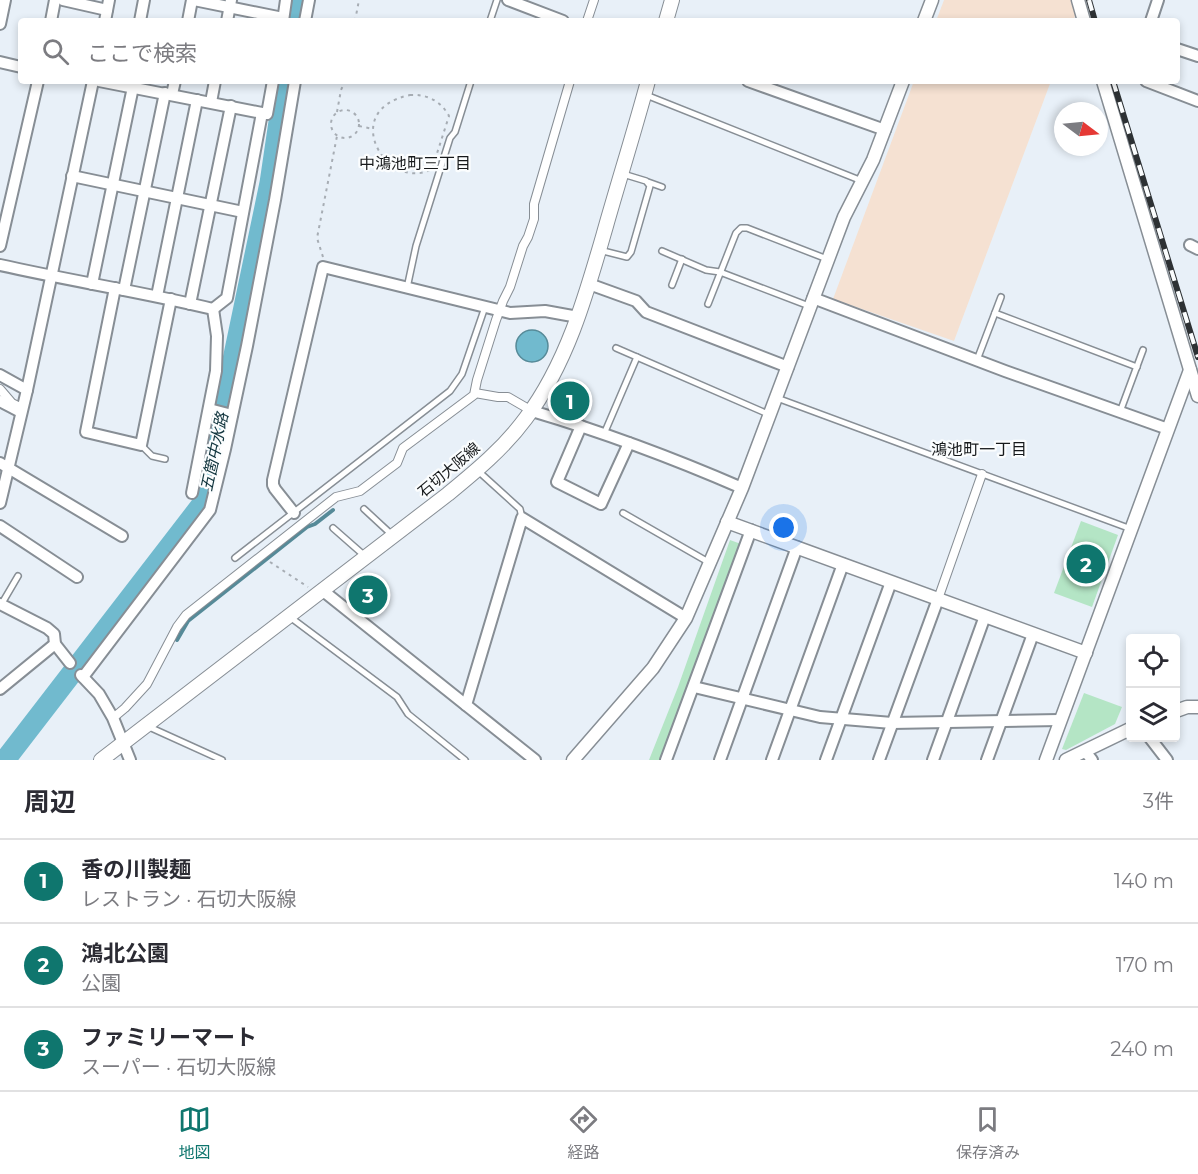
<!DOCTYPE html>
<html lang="ja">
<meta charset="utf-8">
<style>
:root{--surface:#fff;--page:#f2f2f3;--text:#2b2b33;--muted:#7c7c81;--line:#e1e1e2;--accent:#0f766e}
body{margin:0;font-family:Montserrat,"Noto Sans JP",sans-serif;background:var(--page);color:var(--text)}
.controls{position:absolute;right:18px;bottom:18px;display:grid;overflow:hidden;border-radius:6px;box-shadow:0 3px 9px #0003}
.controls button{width:54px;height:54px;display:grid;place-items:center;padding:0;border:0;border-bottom:2px solid var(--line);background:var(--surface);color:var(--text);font:30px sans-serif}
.compass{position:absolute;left:1054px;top:102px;width:54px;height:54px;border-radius:50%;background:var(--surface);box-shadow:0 3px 9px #0003;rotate:106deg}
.you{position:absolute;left:784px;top:528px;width:21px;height:21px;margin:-15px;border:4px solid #fff;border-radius:50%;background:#1a73e8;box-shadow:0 0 0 9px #1a73e833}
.badge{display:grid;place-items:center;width:39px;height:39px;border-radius:50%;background:var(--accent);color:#fff;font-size:20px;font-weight:700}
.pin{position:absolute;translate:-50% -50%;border:3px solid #fff;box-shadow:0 2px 6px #0006}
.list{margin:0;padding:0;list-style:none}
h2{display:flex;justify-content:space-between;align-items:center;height:78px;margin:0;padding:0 24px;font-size:26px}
h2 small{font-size:20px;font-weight:400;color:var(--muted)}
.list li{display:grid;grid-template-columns:39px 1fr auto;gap:18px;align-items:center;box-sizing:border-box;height:84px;padding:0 24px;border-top:2px solid var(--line)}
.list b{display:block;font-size:22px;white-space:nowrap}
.list p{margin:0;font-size:20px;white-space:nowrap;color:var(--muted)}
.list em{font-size:20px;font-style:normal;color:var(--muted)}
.icon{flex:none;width:33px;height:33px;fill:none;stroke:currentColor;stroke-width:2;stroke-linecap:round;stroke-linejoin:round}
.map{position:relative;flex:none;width:1198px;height:760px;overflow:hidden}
.search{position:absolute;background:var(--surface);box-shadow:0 3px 9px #0003;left:18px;right:18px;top:18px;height:66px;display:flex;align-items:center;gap:15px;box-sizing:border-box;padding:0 21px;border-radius:6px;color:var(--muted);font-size:22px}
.sheet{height:330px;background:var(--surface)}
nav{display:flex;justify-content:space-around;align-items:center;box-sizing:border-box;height:84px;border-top:2px solid var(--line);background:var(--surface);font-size:16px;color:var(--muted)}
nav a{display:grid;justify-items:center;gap:3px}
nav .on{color:var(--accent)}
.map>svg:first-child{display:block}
</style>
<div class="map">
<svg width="1198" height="760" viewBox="0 0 1198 760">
<rect width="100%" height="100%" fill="#e8f0f8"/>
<g fill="#f5e1d2">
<path d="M 944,0 L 1072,0 L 1076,14 L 1073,21 L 936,21 Z"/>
<path d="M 914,81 L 1051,81 L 954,341 L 833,299 Z"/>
</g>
<g fill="#b4e5c5">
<path d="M 1081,521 L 1118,535 L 1092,607 L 1054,593 Z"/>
<path d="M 730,540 L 741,544 L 663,760 L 649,760 L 678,687 Z"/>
<path d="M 1084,693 L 1122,707 L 1115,724 L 1066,750 L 1062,749 Z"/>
</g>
<circle fill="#71bace" stroke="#568a98" stroke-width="1.5" cx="532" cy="346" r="16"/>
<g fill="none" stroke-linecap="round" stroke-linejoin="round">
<path stroke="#568a98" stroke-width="4" d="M 177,640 L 188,621 L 307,527 L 315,524 L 333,510"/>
<g stroke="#71bace" stroke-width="21">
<path d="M 294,21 L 297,0"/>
<path d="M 5,760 L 203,503 L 270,183 L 285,81"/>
</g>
<defs>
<g id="service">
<path d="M 490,21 L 497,0"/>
<path d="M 646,95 L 862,181"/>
<path d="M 648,182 L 662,187"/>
<path d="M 599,250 L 627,257 L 631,252 L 650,186 L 646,181 L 623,174"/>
<path d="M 662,251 L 706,270 L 720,272 L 809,306"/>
<path d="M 672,285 L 682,259"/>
<path d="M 407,288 L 416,246 L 450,138 L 455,132 L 471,81"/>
<path d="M 708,304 L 736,233 L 741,228 L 747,228 L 827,259"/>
<path d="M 995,313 L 1137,367"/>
<path d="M 616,348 L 768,414"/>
<path d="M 977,360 L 1001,297"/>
<path d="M 777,398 L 1131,529"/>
<path d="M 1120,412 L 1143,350"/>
<path d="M 604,434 L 637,357"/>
<path d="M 141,445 L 152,456 L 165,459"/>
<path d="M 477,470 L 520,509 L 522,518"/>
<path d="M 364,509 L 391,534"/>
<path d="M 623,513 L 710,563"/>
<path d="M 333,528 L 366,557"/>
<path d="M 235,558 L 450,391 L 462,374 L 485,307"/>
<path d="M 1,605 L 18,576"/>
<path d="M 290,617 L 397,697 L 408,714 L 465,760"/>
<path d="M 147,726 L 222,760"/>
</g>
<g id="pedestrian">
<path d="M 587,21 L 594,0"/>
<path d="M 0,389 L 12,403 L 18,406"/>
<path d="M 475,393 L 498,397 L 508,397 L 532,411"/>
<path d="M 938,599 L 982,474"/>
<path d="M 113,718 L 125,708 L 147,684 L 177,627 L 186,615 L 336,497 L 360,491 L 397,463 L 403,448 L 474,395 L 477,380 L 496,320 L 503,301 L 510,287 L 523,246 L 528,237 L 534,219 L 534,204 L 570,81"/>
</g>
<g id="minor">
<path d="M 63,0 L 107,10"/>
<path d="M 194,0 L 283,18"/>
<path d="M 508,0 L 563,21"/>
<path d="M 51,21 L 55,0"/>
<path d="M 105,21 L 109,0"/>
<path d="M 140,21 L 144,0"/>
<path d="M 188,21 L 192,0"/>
<path d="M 227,21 L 231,0"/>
<path d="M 283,21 L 286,0"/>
<path d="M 305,21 L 309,0"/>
<path d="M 1151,21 L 1158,0"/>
<path d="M 0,24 L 5,0"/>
<path d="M 1177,49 L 1198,56"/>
<path d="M 0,62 L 21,67"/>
<path d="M 99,81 L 267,114 L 273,81"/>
<path d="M 748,81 L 885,130"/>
<path d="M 1146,81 L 1198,101"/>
<path d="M 172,94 L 175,81"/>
<path d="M 211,102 L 215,81"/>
<path d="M 72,176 L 243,212"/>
<path d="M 1190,245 L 1198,249"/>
<path d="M 0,246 L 38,81"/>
<path d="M 0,265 C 71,281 143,292 213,309"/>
<path d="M 92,284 L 133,87"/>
<path d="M 589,284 L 636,301 L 646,312 L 788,367"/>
<path d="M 115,288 L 86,432 L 141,445 L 171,299"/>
<path d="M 124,290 L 165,93"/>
<path d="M 157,296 L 197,100"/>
<path d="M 813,298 L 1005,371 L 1168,429"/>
<path d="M 190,304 L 231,106"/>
<path d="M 213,309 L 227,298 L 262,113"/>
<path d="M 0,375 L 27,390"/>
<path d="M 0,401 L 21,412"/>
<path d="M 209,409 L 232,415"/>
<path d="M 532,411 C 603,432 673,458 742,488"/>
<path d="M 581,426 L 557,482 L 601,504 L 629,443"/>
<path d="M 0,463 L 122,536"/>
<path d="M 192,493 L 216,371 L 217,336 L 213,309"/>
<path d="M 0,503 L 27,390 L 93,81"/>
<path d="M 294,513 L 275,489 L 273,485 L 273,480 L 323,267 L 510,313 L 545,311 L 578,317"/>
<path d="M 0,526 L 77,577"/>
<path d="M 322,590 L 466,705"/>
<path d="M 0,604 L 47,628 L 54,634 L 55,644 L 70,663"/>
<path d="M 81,675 L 99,694 L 113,718 L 130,760"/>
<path d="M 83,677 L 210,510 L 225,449 L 247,346 L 275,200 L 295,81"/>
<path d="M 694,687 L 820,717 L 892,723 L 1059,720"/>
<path d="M 0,689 L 55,644"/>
<path d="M 1150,738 L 1167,760"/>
<path d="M 1085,751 L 1092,760"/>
<path d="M 535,760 L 466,705 L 522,518 L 686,618"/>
<path d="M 666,760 L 751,530"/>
<path d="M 720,760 L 797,547"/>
<path d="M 772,760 L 843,564"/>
<path d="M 826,760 L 891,582"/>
<path d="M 879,760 L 938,599"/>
<path d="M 933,760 L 985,616"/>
<path d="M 987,760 L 1033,634"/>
</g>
<g id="tertiary">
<path d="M 1078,0 L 1084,21"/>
<path d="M 924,21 L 932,0"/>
<path d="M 1103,81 L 1198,396"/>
<path d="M 727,522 L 1086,653"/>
<path d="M 1176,711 L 1187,707 L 1198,707"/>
<path d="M 573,760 L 653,668 L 686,618 L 742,488 L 844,217 L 873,160 L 903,81"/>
<path d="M 1046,760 L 1190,370"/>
<path d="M 1066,760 L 1130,729"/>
</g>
<g id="secondary">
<path d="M 666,21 L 672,0"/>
<path d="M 101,760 L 448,494 C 476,471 504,448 526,418 C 568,362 587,292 606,226 C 620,177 635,129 648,81"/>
</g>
</defs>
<use href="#service" stroke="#878e95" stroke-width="8"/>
<use href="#pedestrian" stroke="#878e95" stroke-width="10"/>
<use href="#minor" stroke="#878e95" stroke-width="14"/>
<use href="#tertiary" stroke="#878e95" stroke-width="15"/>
<use href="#secondary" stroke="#878e95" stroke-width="16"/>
<g stroke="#a7adb4" stroke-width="2" stroke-dasharray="3 4.5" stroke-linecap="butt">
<path d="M 355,21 L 359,0"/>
<path d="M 410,95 C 427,94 441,101 449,116 L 432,169 C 387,193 337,110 410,95 Z"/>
<circle cx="345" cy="124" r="14"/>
<path d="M 337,112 L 341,90 L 345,81"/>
<path d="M 359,126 L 373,129"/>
<path d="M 323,257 L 317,238 L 337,136"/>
<path d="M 270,562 L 308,587"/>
</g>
<use href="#service" stroke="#fff" stroke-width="5"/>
<use href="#pedestrian" stroke="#fff" stroke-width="8"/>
<use href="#minor" stroke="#fff" stroke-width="10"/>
<use href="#tertiary" stroke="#fff" stroke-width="12"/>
<use href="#secondary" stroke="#fff" stroke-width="14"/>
<defs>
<g id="rail">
<path d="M 1089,0 L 1095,21"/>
<path d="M 1113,81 L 1198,357"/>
</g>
</defs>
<use href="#rail" stroke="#2d3134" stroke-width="6"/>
<use href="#rail" stroke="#fbfdfe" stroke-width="4" stroke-dasharray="11" stroke-linecap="butt"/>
</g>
<g text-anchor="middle" stroke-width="4.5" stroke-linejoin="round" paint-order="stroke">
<g font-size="15" fill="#16191b" stroke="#fbfdfe">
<text transform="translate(449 470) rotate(-40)" y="5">石切大阪線</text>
</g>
<g font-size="16" fill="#16191b" stroke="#fbfdfe">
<text x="415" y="169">中鴻池町三丁目</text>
<text x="979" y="455">鴻池町一丁目</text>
</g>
<g font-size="16" font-style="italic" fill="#10343d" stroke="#fbfdfe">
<text transform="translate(214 452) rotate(-78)" y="6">五箇中水路</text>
</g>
</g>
</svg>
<div class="controls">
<button><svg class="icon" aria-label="locate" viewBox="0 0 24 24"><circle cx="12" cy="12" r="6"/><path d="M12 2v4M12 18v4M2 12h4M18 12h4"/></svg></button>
<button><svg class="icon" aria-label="layers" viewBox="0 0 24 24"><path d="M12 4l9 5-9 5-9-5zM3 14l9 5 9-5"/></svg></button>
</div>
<svg class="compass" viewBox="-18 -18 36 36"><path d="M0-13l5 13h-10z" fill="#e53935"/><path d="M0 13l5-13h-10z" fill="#7c7c81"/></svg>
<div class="you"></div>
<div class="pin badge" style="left:570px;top:401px">1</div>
<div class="pin badge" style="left:1086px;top:564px">2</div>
<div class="pin badge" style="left:368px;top:595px">3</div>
<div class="search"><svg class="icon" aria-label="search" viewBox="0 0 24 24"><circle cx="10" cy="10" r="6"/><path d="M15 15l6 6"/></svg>ここで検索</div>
</div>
<section class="sheet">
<h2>周辺<small>3件</small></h2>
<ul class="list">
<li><span class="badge">1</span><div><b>香の川製麺</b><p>レストラン · 石切大阪線</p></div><em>140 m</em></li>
<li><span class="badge">2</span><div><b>鴻北公園</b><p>公園</p></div><em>170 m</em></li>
<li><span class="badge">3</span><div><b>ファミリーマート</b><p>スーパー · 石切大阪線</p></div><em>240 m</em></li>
</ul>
</section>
<nav>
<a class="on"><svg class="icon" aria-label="map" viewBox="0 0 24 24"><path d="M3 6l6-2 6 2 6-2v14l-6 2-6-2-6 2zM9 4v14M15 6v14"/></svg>地図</a>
<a><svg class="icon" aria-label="directions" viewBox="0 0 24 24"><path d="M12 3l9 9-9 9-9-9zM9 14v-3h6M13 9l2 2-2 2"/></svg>経路</a>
<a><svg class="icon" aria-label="saved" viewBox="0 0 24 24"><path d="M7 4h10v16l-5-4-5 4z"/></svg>保存済み</a>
</nav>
